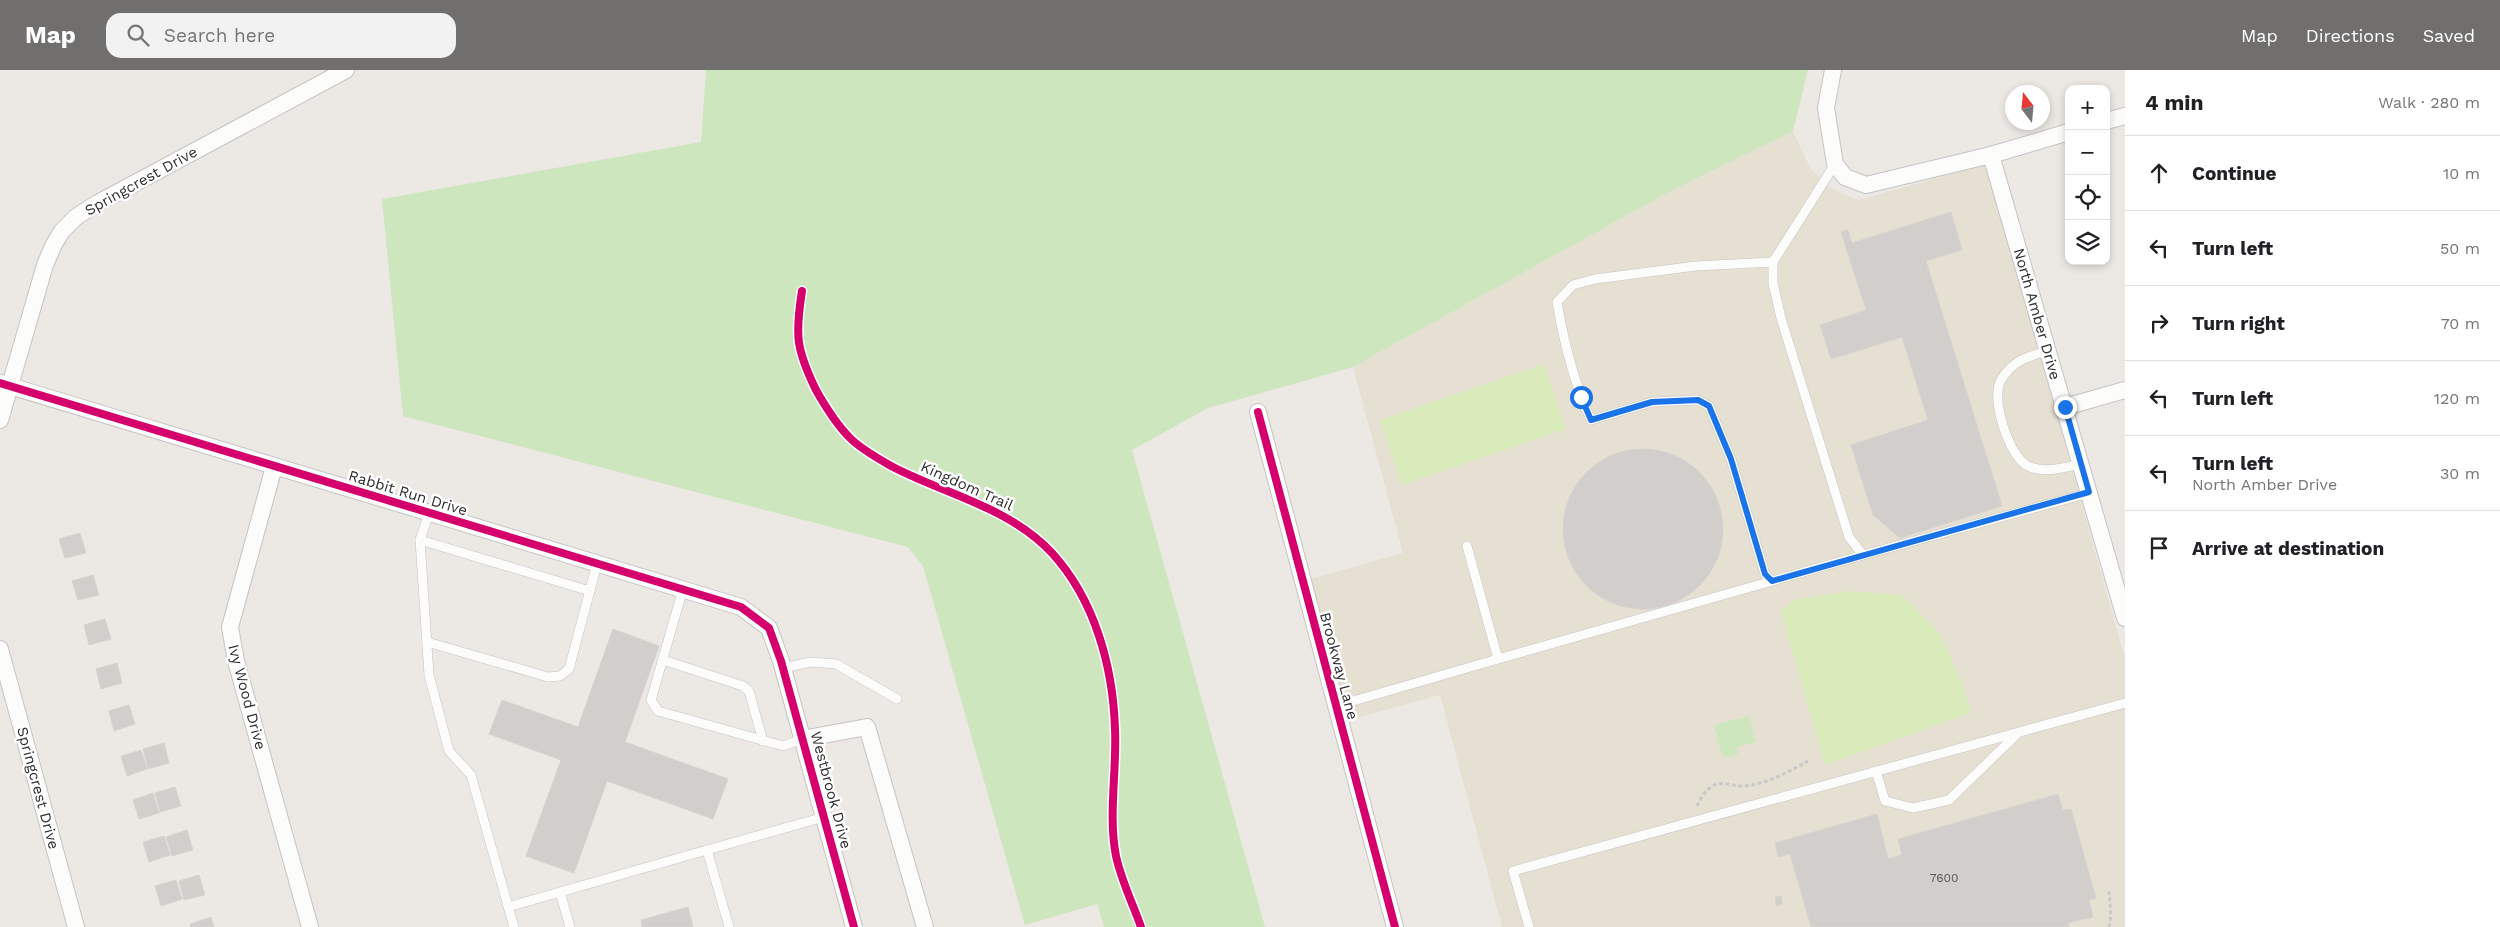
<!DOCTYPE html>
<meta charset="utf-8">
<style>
:root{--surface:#fff;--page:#f2f2f2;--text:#202124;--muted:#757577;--line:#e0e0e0;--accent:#706f6e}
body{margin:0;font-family:"Work Sans",sans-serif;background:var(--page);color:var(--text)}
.controls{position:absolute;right:15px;top:15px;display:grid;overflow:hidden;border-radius:10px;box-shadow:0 2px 8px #0003}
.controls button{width:45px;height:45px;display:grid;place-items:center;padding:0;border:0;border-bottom:1px solid var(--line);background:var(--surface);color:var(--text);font:25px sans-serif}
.compass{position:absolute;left:2005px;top:15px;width:45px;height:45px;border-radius:50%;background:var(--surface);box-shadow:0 2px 8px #0003;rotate:344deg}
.stop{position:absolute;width:15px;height:15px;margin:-11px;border:4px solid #1a73e8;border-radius:50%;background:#fff}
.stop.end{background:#1a73e8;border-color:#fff;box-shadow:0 1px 5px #0008}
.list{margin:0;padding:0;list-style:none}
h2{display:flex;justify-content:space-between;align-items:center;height:65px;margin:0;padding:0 20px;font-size:21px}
h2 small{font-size:16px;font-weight:400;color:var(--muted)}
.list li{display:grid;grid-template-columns:32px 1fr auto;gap:15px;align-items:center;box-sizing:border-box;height:75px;padding:0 20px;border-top:1px solid var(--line)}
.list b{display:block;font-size:19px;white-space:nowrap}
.list p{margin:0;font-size:16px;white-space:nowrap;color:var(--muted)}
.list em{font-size:16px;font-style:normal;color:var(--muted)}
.icon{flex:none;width:28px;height:28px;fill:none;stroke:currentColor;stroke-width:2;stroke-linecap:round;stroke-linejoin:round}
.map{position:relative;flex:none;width:2125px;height:857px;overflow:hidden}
header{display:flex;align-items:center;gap:30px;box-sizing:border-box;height:70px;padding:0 25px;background:var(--accent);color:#fff}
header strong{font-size:24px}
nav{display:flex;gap:28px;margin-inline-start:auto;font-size:18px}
.search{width:350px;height:45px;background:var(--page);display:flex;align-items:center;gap:12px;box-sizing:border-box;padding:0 18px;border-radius:15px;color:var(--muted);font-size:19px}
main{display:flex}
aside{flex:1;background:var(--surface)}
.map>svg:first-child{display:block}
</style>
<header>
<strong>Map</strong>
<div class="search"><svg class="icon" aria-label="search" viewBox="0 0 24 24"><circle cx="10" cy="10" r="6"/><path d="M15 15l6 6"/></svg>Search here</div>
<nav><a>Map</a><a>Directions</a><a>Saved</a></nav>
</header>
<main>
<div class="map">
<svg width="2125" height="857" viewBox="0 0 2125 857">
<rect width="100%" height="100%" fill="#ece8e4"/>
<path fill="#e6e0d3" d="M 1793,61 L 1810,98 L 1832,119 L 1858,130 L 1987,94 L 2125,589 L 2125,857 L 1502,857 L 1440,625 L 1349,650 L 1311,509 L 1403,483 L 1353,297 L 1669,122 Z"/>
<g fill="#cee6be">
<path d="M 706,0 L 1808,0 L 1793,61 L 1669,122 L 1353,297 L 1208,338 L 1132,380 L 1265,857 L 1104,857 L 1097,834 L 1025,855 L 923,496 L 908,477 L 403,346 L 382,129 L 701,72 Z"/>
<path d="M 1749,646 L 1756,672 L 1737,677 L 1738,684 L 1723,688 L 1714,655 Z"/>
</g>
<g fill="#d9eabb">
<path d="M 1544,294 L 1566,359 L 1402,415 L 1380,350 Z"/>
<path d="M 1851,521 L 1902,525 L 1940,564 L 1962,613 L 1971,643 L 1825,695 L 1781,542 L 1793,530 Z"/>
</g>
<g fill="#d1cecb" stroke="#d7d4d0">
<path d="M 1951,142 L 1962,180 L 1926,191 L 2002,436 L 1900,468 L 1873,445 L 1851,375 L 1928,350 L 1902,267 L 1831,289 L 1820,255 L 1866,240 L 1841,162 L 1848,160 L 1852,173 Z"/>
<circle cx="1643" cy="459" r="80"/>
<path d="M 80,463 L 86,483 L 65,488 L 59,469 Z"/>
<path d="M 93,505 L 99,525 L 78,530 L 72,511 Z"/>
<path d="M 105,549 L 111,569 L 89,575 L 84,555 Z"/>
<path d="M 613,559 L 659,576 L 625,672 L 728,709 L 713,749 L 607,711 L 574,803 L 526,786 L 561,690 L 489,664 L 502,630 L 578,657 Z"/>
<path d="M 117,593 L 122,613 L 101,619 L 96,599 Z"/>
<path d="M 129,635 L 135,654 L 114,661 L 109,641 Z"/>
<path d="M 164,673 L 169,693 L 148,699 L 143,679 Z"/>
<path d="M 141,680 L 147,699 L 127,706 L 121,686 Z"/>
<path d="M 175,717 L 181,736 L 160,742 L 155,723 Z"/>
<path d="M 153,723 L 159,743 L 139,749 L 133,730 Z"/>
<path d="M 2058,724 L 2063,740 L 2071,739 L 2096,828 L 2089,830 L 2093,847 L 2068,853 L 2069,857 L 1811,857 L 1790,784 L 1778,787 L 1775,773 L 1877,744 L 1888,789 L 1902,785 L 1898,769 Z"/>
<path d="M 187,760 L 193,780 L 172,786 L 166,767 Z"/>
<path d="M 164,766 L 170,785 L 149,792 L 143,772 Z"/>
<path d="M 199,805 L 205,825 L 184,830 L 179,811 Z"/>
<path d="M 176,810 L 182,829 L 161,836 L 155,816 Z"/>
<path d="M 1781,826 L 1782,834 L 1776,836 L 1775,827 Z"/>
<path d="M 688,837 L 693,857 L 642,857 L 641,850 Z"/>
<path d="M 211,847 L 214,857 L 191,857 L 190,854 Z"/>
</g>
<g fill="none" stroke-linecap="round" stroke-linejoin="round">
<defs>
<g id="lane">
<path d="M 1835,94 L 1773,192 L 1773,213 L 1781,248 L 1849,467 L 1863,485 L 2089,423"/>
<path d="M 1773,192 L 1696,196 L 1595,209 L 1573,215 L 1557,232 C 1564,273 1574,313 1591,350 L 1652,332 L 1698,330 L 1709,336 L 1731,389 L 1765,504 L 1772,511 L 1863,485"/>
<path d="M 2048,281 C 2028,286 2012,291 2001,310 C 1990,328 2009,387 2028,396 C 2044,404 2065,397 2081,394"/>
<path d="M 429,443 L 420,470 L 429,605 L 449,681 L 471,705 L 514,857"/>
<path d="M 420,470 L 590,521"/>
<path d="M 683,519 L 651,630 L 658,641 L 783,676 L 802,669"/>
<path d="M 427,572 L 548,607 L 560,606 L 569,599 L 597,494"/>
<path d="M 1498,589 L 1772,511"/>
<path d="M 663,590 L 743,616 L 749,621 L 763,671"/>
<path d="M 783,598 L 811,592 L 836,594 L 897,629"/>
<path d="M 1336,636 L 1498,589 L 1467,476"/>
<path d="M 1876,701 L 1885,731 L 1913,738 L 1949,730 L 2018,663"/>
<path d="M 560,822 L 570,857"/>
<path d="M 508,837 L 707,780"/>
<path d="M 729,857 L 707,780 L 824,747"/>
<path d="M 1529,857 L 1513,801 L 2125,633"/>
</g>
<g id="street">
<path d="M 1833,0 L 1826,38 L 1835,94 L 1845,107 L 1866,115 L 1991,85 L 2069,62"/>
<path d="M 2106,51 L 2125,46"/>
<path d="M 1991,85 L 2125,548"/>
<path d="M 0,313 L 741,537 L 769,558 L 781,591 L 854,857"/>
<path d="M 2065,337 L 2125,320"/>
<path d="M 1258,342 L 1395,857"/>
<path d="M 0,350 L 45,195 L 53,176 L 62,161 L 76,147 L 96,134 L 346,0"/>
<path d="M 274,397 L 230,557 L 236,591 L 310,857"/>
<path d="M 0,579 L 76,857"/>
<path d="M 802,669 L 867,657 L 925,857"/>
</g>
</defs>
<use href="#lane" stroke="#c5c4c5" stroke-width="10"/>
<use href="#street" stroke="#c5c4c5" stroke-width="18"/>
<g stroke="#c9c9c8" stroke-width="3" stroke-dasharray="4 2.5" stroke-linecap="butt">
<path d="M 1697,736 C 1700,729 1704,722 1711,717 C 1721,710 1730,716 1742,716 C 1766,715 1788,702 1808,691"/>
<path d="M 2109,821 L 2111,846 L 2109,857"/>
</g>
<use href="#lane" stroke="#fcfcfb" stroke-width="9"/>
<use href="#street" stroke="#fcfcfb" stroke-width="16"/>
<defs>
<g id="cycleway">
<path d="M 802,221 C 795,265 796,279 816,320 C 825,336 837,355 850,368 C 862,380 879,389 893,397 C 947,425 1009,437 1052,483 C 1095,530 1113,597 1115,659 C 1117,699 1108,746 1116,786 C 1121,810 1133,834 1141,857"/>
<path d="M 0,313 L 741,537 L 769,558 L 781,591 L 854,857"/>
<path d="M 1258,342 L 1395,857"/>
</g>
</defs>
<use href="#cycleway" stroke="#fff" stroke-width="11"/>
<use href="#cycleway" stroke="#d6006c" stroke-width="8"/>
</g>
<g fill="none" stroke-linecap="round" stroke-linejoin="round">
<path stroke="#1a73e8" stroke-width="6" d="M 1581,327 L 1591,350 L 1652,332 L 1698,330 L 1709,336 L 1731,389 L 1765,504 L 1772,511 L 2089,422 L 2065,337"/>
</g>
<g text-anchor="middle" stroke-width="5" stroke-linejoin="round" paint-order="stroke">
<g font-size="12" fill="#585857">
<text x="1944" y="812">7600</text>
</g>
<g font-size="15" fill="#2e2e2e" stroke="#fff">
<text transform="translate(141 111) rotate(-29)" y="5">Springcrest Drive</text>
<text transform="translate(2037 244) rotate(74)" y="5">North Amber Drive</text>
<text transform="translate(967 416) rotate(24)" y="5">Kingdom Trail</text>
<text transform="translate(408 423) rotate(17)" y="5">Rabbit Run Drive</text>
<text transform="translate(1339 596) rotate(75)" y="5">Brookway Lane</text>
<text transform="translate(247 627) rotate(75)" y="5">Ivy Wood Drive</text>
<text transform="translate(38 718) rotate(75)" y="5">Springcrest Drive</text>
<text transform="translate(831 720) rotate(75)" y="5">Westbrook Drive</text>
</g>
</g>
</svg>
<div class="controls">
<button>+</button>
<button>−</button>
<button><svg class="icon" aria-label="locate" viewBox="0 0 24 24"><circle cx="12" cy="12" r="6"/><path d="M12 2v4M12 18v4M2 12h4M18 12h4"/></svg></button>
<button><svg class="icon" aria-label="layers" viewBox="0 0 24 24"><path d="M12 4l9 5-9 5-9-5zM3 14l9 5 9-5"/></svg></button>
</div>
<svg class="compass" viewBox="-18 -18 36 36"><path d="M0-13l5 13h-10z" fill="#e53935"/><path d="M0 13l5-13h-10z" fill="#757577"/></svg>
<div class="stop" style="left:1581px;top:327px"></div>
<div class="stop end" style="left:2065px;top:337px"></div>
</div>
<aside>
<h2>4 min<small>Walk · 280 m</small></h2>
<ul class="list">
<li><svg class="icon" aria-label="ahead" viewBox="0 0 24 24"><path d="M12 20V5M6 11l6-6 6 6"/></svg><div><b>Continue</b></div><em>10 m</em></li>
<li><svg class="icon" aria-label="left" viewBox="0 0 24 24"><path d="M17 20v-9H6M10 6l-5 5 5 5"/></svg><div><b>Turn left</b></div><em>50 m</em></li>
<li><svg class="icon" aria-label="right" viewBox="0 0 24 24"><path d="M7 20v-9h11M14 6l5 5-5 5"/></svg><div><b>Turn right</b></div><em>70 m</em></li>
<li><svg class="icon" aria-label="left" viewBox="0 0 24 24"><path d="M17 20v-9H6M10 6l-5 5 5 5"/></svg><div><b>Turn left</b></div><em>120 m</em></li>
<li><svg class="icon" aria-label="left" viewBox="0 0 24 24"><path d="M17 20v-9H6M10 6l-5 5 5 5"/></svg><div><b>Turn left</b><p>North Amber Drive</p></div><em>30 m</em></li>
<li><svg class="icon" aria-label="arrive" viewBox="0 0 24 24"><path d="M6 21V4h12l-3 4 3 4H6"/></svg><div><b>Arrive at destination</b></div></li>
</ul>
</aside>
</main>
